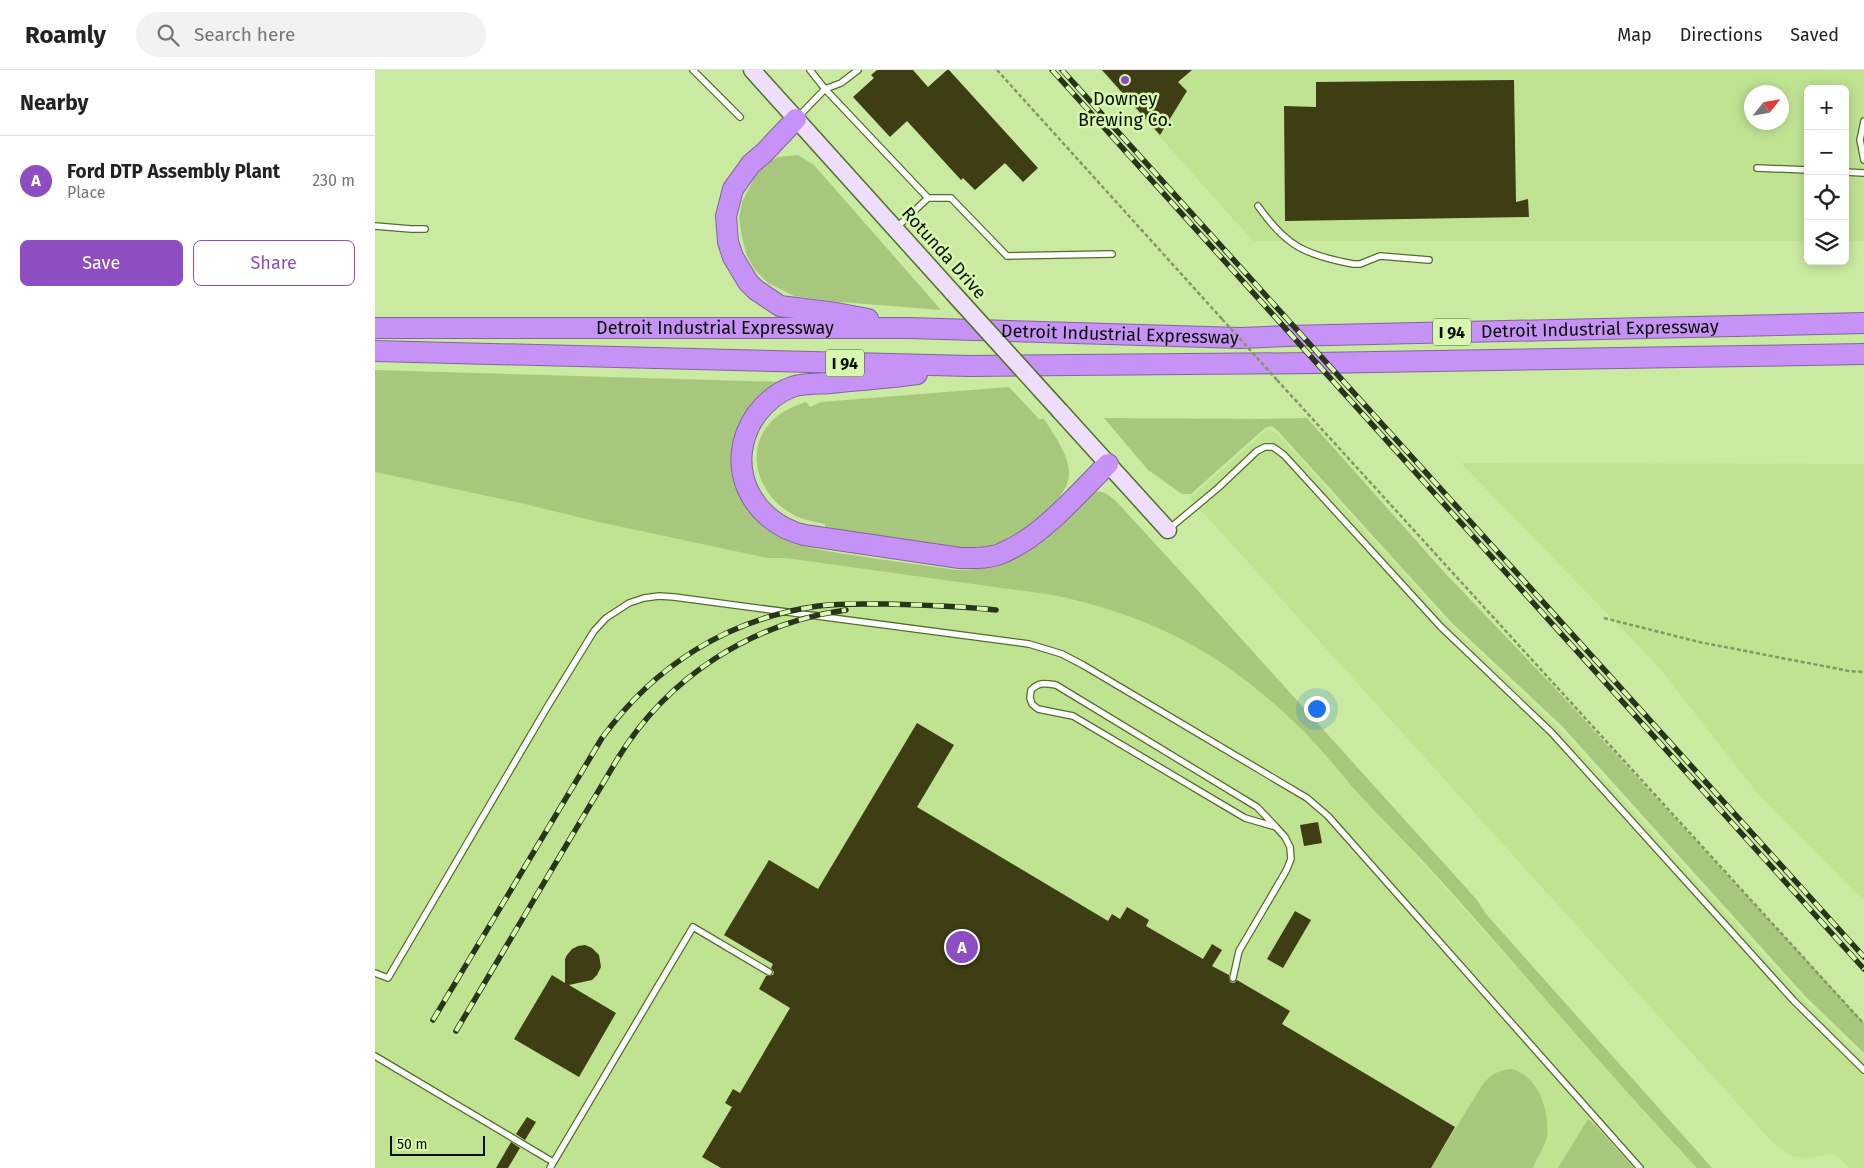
<!DOCTYPE html>
<meta charset="utf-8">
<style>
:root{--surface:#fff;--page:#f2f2f2;--text:#222;--muted:#767676;--line:#e0e0e0;--accent:#8e4dc1}
body{margin:0;font-family:"Fira Sans",sans-serif;background:var(--page);color:var(--text)}
.controls{position:absolute;right:15px;top:15px;display:grid;overflow:hidden;border-radius:8px;box-shadow:0 2px 12px #0003}
.controls button{width:45px;height:45px;display:grid;place-items:center;padding:0;border:0;border-bottom:1px solid var(--line);background:var(--surface);color:var(--text);font:25px sans-serif}
.compass{position:absolute;left:1369px;top:15px;width:45px;height:45px;border-radius:50%;background:var(--surface);box-shadow:0 2px 12px #0003;rotate:59deg}
.scale{position:absolute;left:15px;bottom:12px;width:95px;box-sizing:border-box;padding-left:5px;border:2px solid #060f00;border-top:0;font-size:14px;line-height:18px;white-space:nowrap;color:#060f00;-webkit-text-stroke:4px #d7f8ae;paint-order:stroke}
.you{position:absolute;left:941px;top:638px;width:18px;height:18px;margin:-12px;border:4px solid #fff;border-radius:50%;background:#1a73e8;box-shadow:0 0 0 8px #1a73e833}
.badge{display:grid;place-items:center;width:32px;height:32px;border-radius:50%;background:var(--accent);color:#fff;font-size:16px;font-weight:700}
.pin{position:absolute;translate:-50% -50%;border:2px solid #fff;box-shadow:0 1px 5px #0006}
.list{margin:0;padding:0;list-style:none}
h2{display:flex;justify-content:space-between;align-items:center;height:65px;margin:0;padding:0 20px;font-size:21px}
h2 small{font-size:16px;font-weight:400;color:var(--muted)}
.list li{display:grid;grid-template-columns:32px 1fr auto;gap:15px;align-items:center;box-sizing:border-box;height:90px;padding:0 20px;border-top:1px solid var(--line)}
.list b{display:block;font-size:19px;white-space:nowrap}
.list p{margin:0;font-size:16px;white-space:nowrap;color:var(--muted)}
.list em{font-size:16px;font-style:normal;color:var(--muted)}
.actions{display:flex;gap:10px;padding:15px 20px}
.actions a{flex:1;padding:11px 0;border:1px solid var(--accent);border-radius:8px;text-align:center;font-size:18px;color:var(--accent)}
.actions .main{background:var(--accent);color:#fff}
.icon{flex:none;width:28px;height:28px;fill:none;stroke:currentColor;stroke-width:2;stroke-linecap:round;stroke-linejoin:round}
.map{position:relative;flex:none;width:1489px;height:1098px;overflow:hidden}
header{display:flex;align-items:center;gap:30px;box-sizing:border-box;height:70px;padding:0 25px;background:var(--surface);border-bottom:1px solid var(--line)}
header strong{font-size:24px}
nav{display:flex;gap:28px;margin-inline-start:auto;font-size:18px}
.search{width:350px;height:45px;background:var(--page);display:flex;align-items:center;gap:12px;box-sizing:border-box;padding:0 18px;border-radius:28px;color:var(--muted);font-size:19px}
main{display:flex}
aside{flex:1;background:var(--surface)}
.map>svg:first-child{display:block}
</style>
<header>
<strong>Roamly</strong>
<div class="search"><svg class="icon" aria-label="search" viewBox="0 0 24 24"><circle cx="10" cy="10" r="6"/><path d="M15 15l6 6"/></svg>Search here</div>
<nav><a>Map</a><a>Directions</a><a>Saved</a></nav>
</header>
<main>
<aside>
<h2>Nearby<small></small></h2>
<ul class="list">
<li><span class="badge">A</span><div><b>Ford DTP Assembly Plant</b><p>Place</p></div><em>230 m</em></li>
</ul>
<div class="actions"><a class="main">Save</a><a>Share</a></div>
</aside>
<div class="map">
<svg width="1489" height="1098" viewBox="0 0 1489 1098">
<rect width="100%" height="100%" fill="#caeaa1"/>
<g fill="#c0e392" fill-rule="evenodd">
<path d="M 725,0 L 1489,0 L 1489,171 L 1470,171 L 1470,19 L 1433,19 L 1433,171 L 878,171 ZM 1376,22 L 1406,22 L 1406,52 L 1376,52 Z"/>
<path d="M 894,359 L 903,364 L 1074,554 L 1181,656 L 1432,933 L 1489,988 L 1489,1098 L 1474,1098 L 1465,1088 L 1458,1084 L 1429,1088 L 1417,1086 L 1399,1074 L 815,428 L 889,362 Z"/>
<path d="M 0,361 L 330,474 L 626,518 L 721,431 L 1323,1098 L 0,1098 Z"/>
<path d="M 1086,393 L 1489,394 L 1489,829 L 1476,818 L 1383,724 L 1282,595 Z"/>
</g>
<g fill="#a7c77d">
<path d="M 423,85 L 439,95 L 566,240 L 454,231 L 419,226 L 393,213 L 380,200 L 372,186 L 367,168 L 364,148 L 367,132 L 381,105 L 392,93 L 403,87 Z"/>
<path d="M 0,300 L 410,312 C 377,334 357,351 357,393 C 358,434 391,465 429,476 C 450,482 474,484 496,488 C 525,492 553,496 582,500 C 608,500 629,495 652,482 L 718,422 C 727,419 734,426 741,431 L 816,513 L 1102,830 L 1111,844 L 1337,1098 L 1322,1098 C 1231,1002 1147,900 1058,802 C 1037,779 1015,757 994,735 C 968,708 947,678 920,653 C 897,630 871,610 845,592 C 795,558 736,537 678,525 L 411,488 L 393,488 L 219,451 L 150,434 L 0,402 Z"/>
<path d="M 634,317 L 664,349 L 669,349 C 679,365 695,386 694,405 C 693,430 646,464 624,473 C 613,478 601,479 590,480 L 450,460 L 450,454 C 441,452 429,450 421,446 C 383,428 366,378 400,348 C 409,340 420,336 431,332 L 435,337 L 446,332 Z"/>
<path d="M 729,348 L 889,349 L 932,348 L 1069,502 L 1176,614 L 1489,953 L 1489,983 L 1431,927 L 1187,656 L 1076,552 L 902,360 L 897,356 L 890,358 L 816,424 L 807,424 L 773,400 Z"/>
<path d="M 1137,999 C 1163,1006 1175,1041 1172,1066 C 1170,1077 1161,1088 1158,1098 L 1056,1098 L 1108,1014 C 1117,1004 1123,1000 1137,999 Z"/>
<path d="M 1213,1049 L 1219,1054 L 1259,1098 L 1183,1098 Z"/>
</g>
<g fill="#3e3d13">
<path d="M 502,0 L 538,0 L 553,17 L 572,0 L 574,0 L 663,98 L 648,112 L 630,93 L 600,120 L 588,108 L 586,110 L 532,51 L 515,67 L 478,27 L 499,8 L 496,5 Z"/>
<path d="M 727,0 L 817,0 L 803,12 L 812,21 L 785,65 Z"/>
<path d="M 1139,10 L 1141,132 L 1153,129 L 1154,147 L 910,151 L 909,36 L 941,37 L 941,12 Z"/>
<path d="M 542,653 L 579,675 L 542,737 L 733,851 L 737,844 L 745,849 L 752,837 L 774,850 L 771,856 L 828,889 L 837,874 L 847,880 L 837,896 L 854,905 L 855,912 L 859,913 L 862,910 L 915,941 L 907,954 L 1080,1057 L 1056,1098 L 346,1098 L 327,1087 L 357,1037 L 350,1033 L 358,1019 L 365,1023 L 415,938 L 384,919 L 391,906 L 398,905 L 399,902 L 396,898 L 398,894 L 349,865 L 394,790 L 443,819 Z"/>
<path d="M 943,752 L 947,773 L 929,776 L 925,755 Z"/>
<path d="M 920,841 L 936,850 L 908,898 L 892,889 Z"/>
<path d="M 210,875 L 217,878 L 224,885 L 226,897 L 222,905 L 217,910 L 194,915 L 241,943 L 204,1007 L 139,969 L 177,905 L 190,913 L 190,889 L 192,885 L 197,879 L 203,876 Z"/>
<path d="M 152,1047 L 161,1052 L 150,1070 L 141,1064 Z"/>
<path d="M 136,1072 L 145,1078 L 133,1098 L 121,1098 Z"/>
</g>
<g fill="none" stroke-linecap="round" stroke-linejoin="round">
<defs>
<g id="lane">
<path d="M 318,0 L 365,47"/>
<path d="M 435,0 L 450,19 L 466,13 L 483,0"/>
<path d="M 424,46 L 450,19 L 553,128 L 522,157"/>
<path d="M 1489,51 L 1485,70 L 1489,90"/>
<path d="M 1382,98 L 1433,100"/>
<path d="M 1470,102 L 1489,103"/>
<path d="M 553,128 L 576,128 L 632,186 L 737,184"/>
<path d="M 883,136 C 911,176 930,185 978,194 L 985,194 L 1005,186 L 1054,190"/>
<path d="M 0,156 L 36,159 L 50,159"/>
<path d="M 795,458 L 843,418 L 882,381 L 890,377 L 898,377 L 909,385 L 1066,557 L 1177,663 L 1419,931 L 1489,1000"/>
<path d="M 0,903 L 13,908 L 171,639 L 219,561 L 231,548 L 254,533 L 269,528 L 284,526 L 299,527 L 654,574 L 687,584 L 708,595 L 932,728 L 953,746 L 1265,1098"/>
<path d="M 858,908 L 864,881 L 911,801 L 916,789 L 915,777 L 910,767 L 901,757 L 870,748 L 698,646 L 663,639 L 657,634 L 655,628 L 656,620 C 664,612 670,613 681,615 L 882,737 L 901,757"/>
<path d="M 0,986 L 178,1092"/>
<path d="M 175,1098 L 318,857 L 394,902"/>
</g>
<g id="secondary">
<path d="M 377,0 L 578,223"/>
<path d="M 685,341 L 793,460"/>
</g>
<g id="highway">
<path d="M 421,49 L 389,83 L 376,94 L 358,119 L 351,146 L 353,172 L 358,187 L 373,212 L 381,220 L 405,236 L 461,243 L 493,249"/>
<path id="s1" d="M 0,258 L 534,258 L 866,268 L 912,266 L 1489,253"/>
<path d="M 0,281 L 595,296 L 940,293 L 1489,284"/>
<path d="M 542,304 C 513,308 484,310 455,313 C 443,314 428,313 417,317 C 403,322 390,333 381,345 C 348,393 374,451 429,465 L 585,488 C 598,488 615,489 627,483 C 667,467 702,424 733,394"/>
</g>
</defs>
<use href="#lane" stroke="#536e29" stroke-width="8"/>
<use href="#secondary" stroke="#536e29" stroke-width="19"/>
<use href="#highway" stroke="#8364a0" stroke-width="22"/>
<g stroke="#819865" stroke-width="2.5" stroke-dasharray="4 2.5" stroke-linecap="butt">
<path d="M 622,0 L 847,249"/>
<path d="M 902,310 L 1489,954"/>
<path d="M 1229,548 L 1324,572 L 1474,601 L 1489,602"/>
</g>
<use href="#lane" stroke="#fff" stroke-width="5.5"/>
<use href="#secondary" stroke="#eedefc" stroke-width="16"/>
<use href="#highway" stroke="#c792f6" stroke-width="20"/>
<defs>
<g id="rail">
<path d="M 677,0 L 1489,899"/>
<path d="M 687,0 L 1489,887"/>
<path d="M 58,950 L 227,668 C 280,595 353,549 443,536 C 466,533 489,534 511,534 C 548,535 585,536 621,540"/>
<path d="M 81,961 L 243,688 C 293,607 376,553 471,540"/>
</g>
</defs>
<use href="#rail" stroke="#28351c" stroke-width="5.5"/>
<use href="#rail" stroke="#d7f8ae" stroke-width="4" stroke-dasharray="11" stroke-linecap="butt"/>
<defs>
<path id="secondary-bridge" d="M 578,223 L 685,341"/>
</defs>
<use href="#secondary-bridge" stroke="#536e29" stroke-width="19" stroke-linecap="butt"/>
<path stroke="#819865" stroke-width="2.5" stroke-dasharray="4 2.5" stroke-linecap="butt" d="M 847,249 L 902,310"/>
<use href="#secondary-bridge" stroke="#eedefc" stroke-width="16"/>
</g>
<circle fill="#8e4dc1" stroke="#d7f8ae" stroke-width="2" cx="750" cy="10" r="5"/>
<g text-anchor="middle" stroke-width="5" stroke-linejoin="round" paint-order="stroke">
<g fill="#d7f8ae" stroke="#455534" stroke-width="1">
<rect x="1058" y="248.5" width="38" height="27" rx="4"/>
<rect x="451" y="279.5" width="38" height="27" rx="4"/>
</g>
<g font-size="16" font-weight="bold" fill="#060f00">
<text x="1077" y="268">I 94</text>
<text x="470" y="299">I 94</text>
</g>
<g font-size="18" fill="#060f00" stroke="#d7f8ae">
<text x="750" y="35">Downey<tspan x="750" dy="21">Brewing Co.</tspan></text>
</g>
<g font-size="18" fill="#060f00" stroke="#d7f8ae">
<text transform="translate(569 183) rotate(48)" y="6">Rotunda Drive</text>
<text dy="6" stroke="none"><textPath href="#s1" startOffset="340">Detroit Industrial Expressway</textPath></text>
<text dy="6" stroke="none"><textPath href="#s1" startOffset="1225">Detroit Industrial Expressway</textPath></text>
<text dy="6" stroke="none"><textPath href="#s1" startOffset="745">Detroit Industrial Expressway</textPath></text>
</g>
</g>
</svg>
<div class="controls">
<button>+</button>
<button>−</button>
<button><svg class="icon" aria-label="locate" viewBox="0 0 24 24"><circle cx="12" cy="12" r="6"/><path d="M12 2v4M12 18v4M2 12h4M18 12h4"/></svg></button>
<button><svg class="icon" aria-label="layers" viewBox="0 0 24 24"><path d="M12 4l9 5-9 5-9-5zM3 14l9 5 9-5"/></svg></button>
</div>
<svg class="compass" viewBox="-18 -18 36 36"><path d="M0-13l5 13h-10z" fill="#e53935"/><path d="M0 13l5-13h-10z" fill="#767676"/></svg>
<div class="scale">50 m</div>
<div class="you"></div>
<div class="pin badge" style="left:587px;top:877px">A</div>
</div>
</main>
